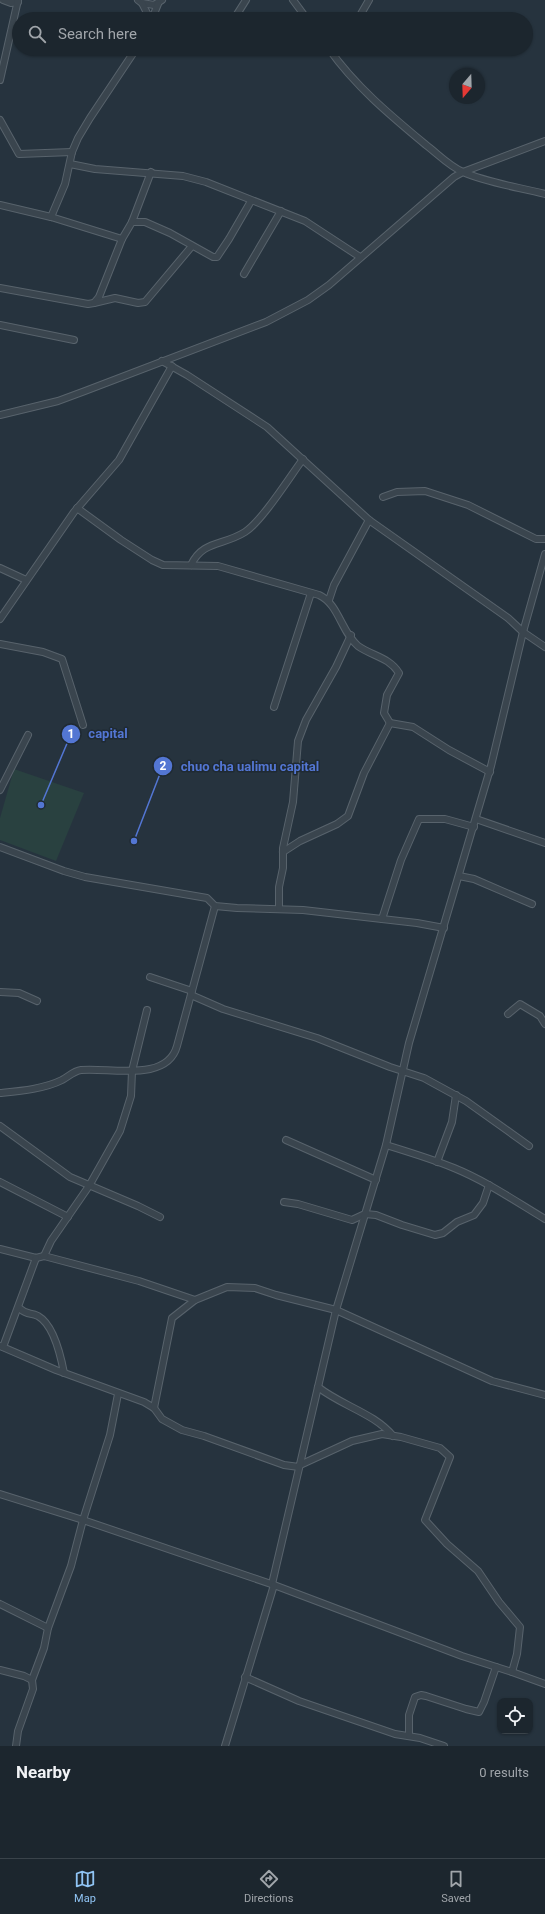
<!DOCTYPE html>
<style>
:root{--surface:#1c262e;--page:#29323a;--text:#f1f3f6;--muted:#a0a5aa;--line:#3a434a;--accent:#90c4f4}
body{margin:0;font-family:Roboto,sans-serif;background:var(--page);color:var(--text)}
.controls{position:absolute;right:12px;bottom:12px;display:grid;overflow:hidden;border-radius:8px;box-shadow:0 1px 3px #0004}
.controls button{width:36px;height:36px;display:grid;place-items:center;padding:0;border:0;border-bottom:1px solid var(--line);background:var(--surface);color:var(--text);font:20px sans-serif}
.compass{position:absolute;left:449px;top:68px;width:36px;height:36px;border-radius:50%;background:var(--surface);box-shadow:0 1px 3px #0004;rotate:199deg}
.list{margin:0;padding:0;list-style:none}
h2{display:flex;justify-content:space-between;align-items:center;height:52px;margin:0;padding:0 16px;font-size:17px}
h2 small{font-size:13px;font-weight:400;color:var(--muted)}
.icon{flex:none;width:22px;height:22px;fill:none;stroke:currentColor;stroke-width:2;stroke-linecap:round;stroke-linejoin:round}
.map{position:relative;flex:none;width:545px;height:1746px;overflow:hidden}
.search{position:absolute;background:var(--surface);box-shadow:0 1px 3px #0004;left:12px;right:12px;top:12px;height:44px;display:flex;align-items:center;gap:10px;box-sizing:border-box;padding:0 14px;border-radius:22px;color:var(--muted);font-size:15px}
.sheet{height:112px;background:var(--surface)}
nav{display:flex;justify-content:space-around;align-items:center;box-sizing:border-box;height:56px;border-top:1px solid var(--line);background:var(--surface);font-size:11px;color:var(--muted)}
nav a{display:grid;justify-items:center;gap:2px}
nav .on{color:var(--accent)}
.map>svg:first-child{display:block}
</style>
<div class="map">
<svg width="545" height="1746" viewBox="0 0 545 1746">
<rect width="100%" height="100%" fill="#26333e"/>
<path fill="#294140" d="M 14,769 L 84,793 L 56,861 L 0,840 L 0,818 Z"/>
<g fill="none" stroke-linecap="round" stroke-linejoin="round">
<defs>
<g id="minor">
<path d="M 3,0 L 11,3 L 18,2"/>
<path d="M 138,0 L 142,3 L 154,5 L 162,0"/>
<path d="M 293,0 L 307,19"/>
<path d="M 142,3 L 150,19"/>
<path d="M 152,19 L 158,4"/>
<path d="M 234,19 L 246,0"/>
<path d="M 358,19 L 369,0"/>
<path d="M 329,49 C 356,87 390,115 426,145 C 438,154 449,166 463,172 C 488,183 518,187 545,194"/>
<path d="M 0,80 L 18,0"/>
<path d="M 0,120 L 19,154 L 72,152"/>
<path d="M 70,164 L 95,169 L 183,176 L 206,182 L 305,221 L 360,257"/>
<path d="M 0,205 L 51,217 L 122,239"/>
<path d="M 51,217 L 65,184 L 72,152 L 78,138 L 90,118 L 136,49"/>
<path d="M 132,222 L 145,222 L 170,233 L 213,257 L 217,257 L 229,239 L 251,201"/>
<path d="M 244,274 L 281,211"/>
<path d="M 0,288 L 88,304 L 94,303 L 99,297 L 122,239 L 132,222 L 151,172"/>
<path d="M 94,303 L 115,298 L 138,303 L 145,302 L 192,246"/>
<path d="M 0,325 L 74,340"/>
<path d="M 162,361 L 187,375 L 267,427 L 369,520 L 508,618 L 523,632 L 545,647"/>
<path d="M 0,415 L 58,401 L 85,391 L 266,322 L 308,300 L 329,285 L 454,177 L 463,172 L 545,141"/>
<path d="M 383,497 L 397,492 L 425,491 L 468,505 L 536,539 L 545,539"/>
<path d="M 77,508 L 121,540 L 152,560 L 163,565 L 218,566 L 319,595 C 339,604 341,632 358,646 C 372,656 389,657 399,673 L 387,695 L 384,713 L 390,723"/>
<path d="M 191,565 C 203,540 223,546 245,532 C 262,521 289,478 303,459"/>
<path d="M 0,568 L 26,580"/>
<path d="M 329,600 L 334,585 L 369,520"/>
<path d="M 0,619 L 74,512 L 119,460 L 172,366"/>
<path d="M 0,644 L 43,652 L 62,659 L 83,725"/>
<path d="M 274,707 L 311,593"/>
<path d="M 0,790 L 28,735"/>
<path d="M 476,819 L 545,843"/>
<path d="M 0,847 L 64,871 L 85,877 L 207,898 L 215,906 L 237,908 L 303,910 L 417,923 L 444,928"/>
<path d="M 283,852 L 300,841 L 337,824 L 348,816 L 364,773 L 390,723 L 413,727 L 449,750 L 490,772"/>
<path d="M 459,876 L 474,879 L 532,904"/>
<path d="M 279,908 L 279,887 L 283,868 L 283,848 L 293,802 L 298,741 L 306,720 L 336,667 L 351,635"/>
<path d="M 382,919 L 401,860 L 419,819 L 445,819 L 474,827"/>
<path d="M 150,977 L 192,991"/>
<path d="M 0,992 L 19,993 L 37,1001"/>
<path d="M 191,995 L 223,1009 L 317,1038 L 390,1067 L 424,1078 L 466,1101 L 529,1146"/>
<path d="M 508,1014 L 520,1004 L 540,1016 L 545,1024"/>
<path d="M 0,1093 C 20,1091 44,1089 62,1080 C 69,1076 74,1071 81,1070 C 109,1067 167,1083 177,1046 L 215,906"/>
<path d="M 0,1126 L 70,1177 L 138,1206 L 160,1217"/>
<path d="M 286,1140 L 376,1180"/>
<path d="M 386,1145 C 409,1152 432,1159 454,1168 C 486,1181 515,1201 545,1219"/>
<path d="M 437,1162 L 452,1122 L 456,1095"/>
<path d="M 0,1182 L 68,1217"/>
<path d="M 284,1202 L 298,1204 L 352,1220 L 365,1214 L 376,1215 L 402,1225 L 435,1235 L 443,1233 L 457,1222 L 474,1215 L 483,1203 L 489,1185"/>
<path d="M 0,1249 L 36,1258 L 44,1256 L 139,1281 L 195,1300"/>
<path d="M 44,1256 L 51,1241 L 89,1186 L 120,1131 L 131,1096 L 132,1071 L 147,1010"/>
<path d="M 19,1308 C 28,1316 30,1312 38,1316 C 54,1325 61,1357 64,1373"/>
<path d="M 0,1346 L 56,1370 L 144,1402 L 154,1408 L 162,1419 L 182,1430 L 204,1436 L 284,1465 L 299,1467"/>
<path d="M 3,1347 L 36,1258"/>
<path d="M 318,1387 C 342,1406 374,1413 393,1436"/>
<path d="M 154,1408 L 172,1318 L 195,1300 L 227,1287 L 255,1288 L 276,1295 L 336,1310 L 492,1381 L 545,1395"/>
<path d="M 300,1465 L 352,1441 L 382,1434 L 401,1437 L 440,1448 L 450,1457 L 425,1520 L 447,1544 L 478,1571 L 499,1602 L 520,1627 L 517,1654 L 512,1672"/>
<path d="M 0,1494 L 83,1520 L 274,1585 L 462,1656 L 512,1672 L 545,1684"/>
<path d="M 272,1584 L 336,1310 L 386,1145 L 409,1043 L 491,766 L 523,632 L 545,554"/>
<path d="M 0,1604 L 48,1628"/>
<path d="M 0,1670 L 24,1676 L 32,1680"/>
<path d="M 245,1677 L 299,1701 L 395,1734 L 420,1738 L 444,1746"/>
<path d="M 409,1736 L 409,1715 L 415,1697 L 421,1695 L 426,1696 L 466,1709 L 479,1712 L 484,1702 L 496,1667"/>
<path d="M 16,1746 L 18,1731 L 33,1689 L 32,1680 L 44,1648 L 48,1628 L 71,1566 L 83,1520 L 110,1435 L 118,1394"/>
<path d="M 225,1746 L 274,1585"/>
</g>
</defs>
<use href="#minor" stroke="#58636c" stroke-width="8"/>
<use href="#minor" stroke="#3a454e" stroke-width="6"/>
</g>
<path fill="none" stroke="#5376d3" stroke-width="1.5" d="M41 805L71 734M134 841L163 766"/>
<g fill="#5376d3" stroke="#1f2a33" stroke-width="1.5">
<circle cx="41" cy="805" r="4"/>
<circle cx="134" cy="841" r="4"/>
<circle cx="71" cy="734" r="10"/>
<circle cx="163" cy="766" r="10"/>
</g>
<g font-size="12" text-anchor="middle" font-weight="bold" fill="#fff">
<text x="71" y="738">1</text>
<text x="163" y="770">2</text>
</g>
<g font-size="13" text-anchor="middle" font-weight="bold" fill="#5376d3" stroke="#1f2a33" stroke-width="3" stroke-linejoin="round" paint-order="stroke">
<text x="108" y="738">capital</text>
<text x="250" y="771">chuo cha ualimu capital</text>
</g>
</svg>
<div class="controls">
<button><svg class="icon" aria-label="locate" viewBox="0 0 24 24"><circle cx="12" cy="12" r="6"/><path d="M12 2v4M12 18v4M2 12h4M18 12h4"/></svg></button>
</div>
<svg class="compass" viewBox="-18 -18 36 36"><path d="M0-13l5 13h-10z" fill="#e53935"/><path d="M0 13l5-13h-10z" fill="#a0a5aa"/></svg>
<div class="search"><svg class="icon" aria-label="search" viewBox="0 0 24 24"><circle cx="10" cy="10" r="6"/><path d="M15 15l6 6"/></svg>Search here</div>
</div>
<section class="sheet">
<h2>Nearby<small>0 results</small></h2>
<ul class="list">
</ul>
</section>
<nav>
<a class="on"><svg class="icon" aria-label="map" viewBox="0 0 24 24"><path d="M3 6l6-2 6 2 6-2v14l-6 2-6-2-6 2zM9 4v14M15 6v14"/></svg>Map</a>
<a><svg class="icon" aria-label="directions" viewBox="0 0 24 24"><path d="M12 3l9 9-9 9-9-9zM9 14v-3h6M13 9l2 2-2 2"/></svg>Directions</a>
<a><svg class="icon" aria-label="saved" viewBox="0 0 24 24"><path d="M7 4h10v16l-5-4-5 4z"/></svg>Saved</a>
</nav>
